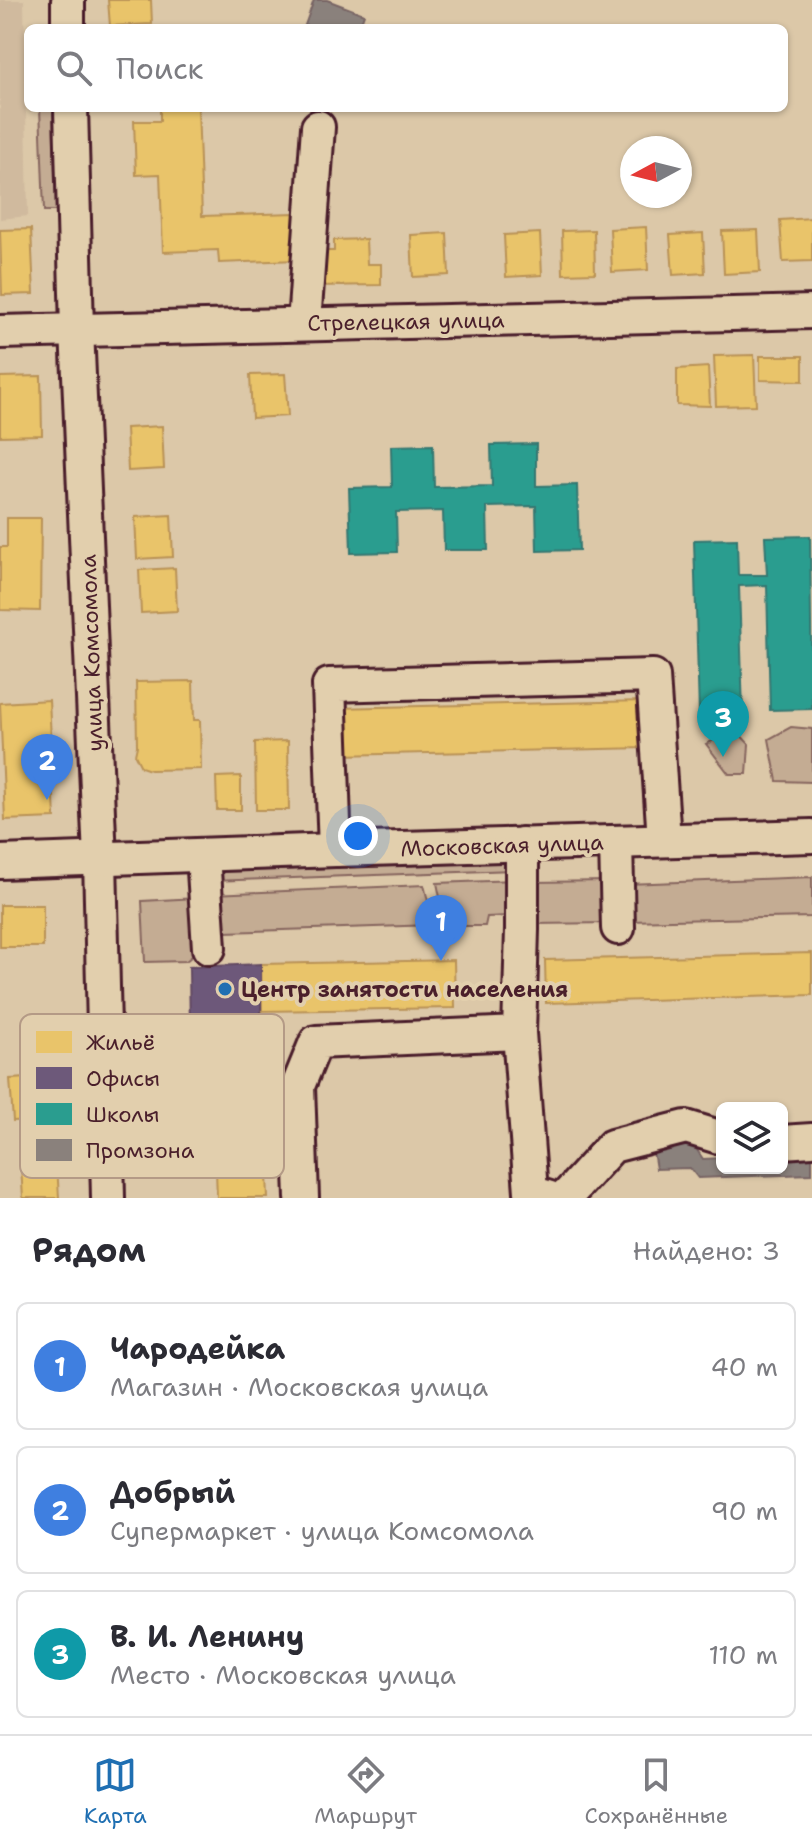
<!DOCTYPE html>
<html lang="ru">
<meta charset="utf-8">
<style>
:root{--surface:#fff;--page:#f2f2f3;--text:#2b2b33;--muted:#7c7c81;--line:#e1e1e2;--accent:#1f6fb2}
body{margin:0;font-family:"Shantell Sans",sans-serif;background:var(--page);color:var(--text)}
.controls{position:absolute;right:24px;bottom:24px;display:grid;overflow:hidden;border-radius:12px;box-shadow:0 2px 6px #0004}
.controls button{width:72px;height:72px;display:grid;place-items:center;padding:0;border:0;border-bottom:2px solid var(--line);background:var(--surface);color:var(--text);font:40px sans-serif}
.compass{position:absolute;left:620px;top:136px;width:72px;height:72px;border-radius:50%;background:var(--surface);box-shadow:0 2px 6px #0004;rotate:263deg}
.you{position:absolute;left:358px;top:836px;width:28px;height:28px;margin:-20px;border:6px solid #fff;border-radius:50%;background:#1a73e8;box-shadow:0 0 0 12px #1a73e833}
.badge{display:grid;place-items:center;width:52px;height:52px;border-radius:50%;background:var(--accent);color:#fff;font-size:26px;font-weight:700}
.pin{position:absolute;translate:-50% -66px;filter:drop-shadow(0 2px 4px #0008)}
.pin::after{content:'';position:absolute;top:42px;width:28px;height:24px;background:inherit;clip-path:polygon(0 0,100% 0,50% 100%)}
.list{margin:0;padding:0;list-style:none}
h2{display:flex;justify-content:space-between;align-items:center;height:104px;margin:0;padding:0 32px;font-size:34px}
h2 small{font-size:26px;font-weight:400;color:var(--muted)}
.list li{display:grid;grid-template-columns:52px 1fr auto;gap:24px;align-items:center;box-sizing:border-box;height:128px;margin:0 16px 16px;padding:0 16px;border:2px solid var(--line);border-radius:12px}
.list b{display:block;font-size:30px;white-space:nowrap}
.list p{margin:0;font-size:26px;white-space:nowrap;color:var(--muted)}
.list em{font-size:26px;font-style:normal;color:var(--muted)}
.icon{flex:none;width:44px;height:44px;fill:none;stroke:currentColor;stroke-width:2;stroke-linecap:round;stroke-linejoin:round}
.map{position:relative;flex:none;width:812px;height:1198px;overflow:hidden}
.search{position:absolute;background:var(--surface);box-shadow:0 2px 6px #0004;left:24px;right:24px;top:24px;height:88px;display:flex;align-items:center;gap:20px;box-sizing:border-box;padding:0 28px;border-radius:12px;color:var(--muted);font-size:30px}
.sheet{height:536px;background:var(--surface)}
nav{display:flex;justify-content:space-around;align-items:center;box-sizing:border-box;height:112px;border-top:2px solid var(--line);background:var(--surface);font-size:22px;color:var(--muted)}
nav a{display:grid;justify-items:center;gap:4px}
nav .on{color:var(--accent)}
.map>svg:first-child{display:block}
</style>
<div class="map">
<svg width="812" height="1198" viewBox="0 0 812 1198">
<rect width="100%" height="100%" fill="#dcc8a8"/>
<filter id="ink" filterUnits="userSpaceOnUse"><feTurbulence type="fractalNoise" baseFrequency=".0125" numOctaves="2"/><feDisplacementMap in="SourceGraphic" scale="16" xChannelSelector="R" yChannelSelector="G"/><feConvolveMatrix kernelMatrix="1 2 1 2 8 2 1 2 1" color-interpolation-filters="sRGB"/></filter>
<g filter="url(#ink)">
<path fill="#d0ba9e" d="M 0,0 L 24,0 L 28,216 L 0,219 Z"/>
<g fill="#c4ac93" stroke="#87665f" stroke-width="2">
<path d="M 40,108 L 53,108 L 56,211 L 44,211 Z"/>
<path d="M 791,727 L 812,729 L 812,782 L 777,781 L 769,739 Z"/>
<path d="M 736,730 L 749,744 L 747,774 L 729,774 L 706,744 Z"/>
<path d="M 509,862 L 513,870 L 213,881 L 212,872 Z"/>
<path d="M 812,877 L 812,917 L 627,921 L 626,884 Z"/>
<path d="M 515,880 L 508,916 L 487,917 L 485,926 L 446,926 L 437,883 Z"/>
<path d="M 609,881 L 612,923 L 533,924 L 532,882 Z"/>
<path d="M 424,885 L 434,925 L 225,932 L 215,920 L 213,894 Z"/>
<path d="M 197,898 L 202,948 L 186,961 L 145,962 L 142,901 Z"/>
</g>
<g fill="#e9c46a" stroke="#b99257" stroke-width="2">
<path d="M 108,0 L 151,0 L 152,24 L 110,26 Z"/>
<path d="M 160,108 L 198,108 L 202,216 L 295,213 L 297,260 L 219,263 L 218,250 L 163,252 L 160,174 L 136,175 L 134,121 L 160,121 Z"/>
<path d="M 812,218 L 812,261 L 783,262 L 780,220 Z"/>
<path d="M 646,227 L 648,270 L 612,272 L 610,229 Z"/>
<path d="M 31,229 L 34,294 L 2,295 L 0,230 Z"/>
<path d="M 594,230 L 595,273 L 563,274 L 562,231 Z"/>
<path d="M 758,230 L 760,272 L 724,274 L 722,231 Z"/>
<path d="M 447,233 L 449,275 L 413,277 L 411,235 Z"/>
<path d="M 540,233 L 542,275 L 506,277 L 504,235 Z"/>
<path d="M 703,233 L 705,273 L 673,275 L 670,235 Z"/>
<path d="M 366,239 L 367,264 L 381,264 L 381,285 L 314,286 L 314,251 L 334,251 L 334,240 Z"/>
<path d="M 754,355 L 756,405 L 716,406 L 714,356 Z"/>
<path d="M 760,356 L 803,356 L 803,381 L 760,380 Z"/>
<path d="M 708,367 L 710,406 L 677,405 L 677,369 Z"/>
<path d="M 285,374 L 288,416 L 252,418 L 250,375 Z"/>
<path d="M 41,376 L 42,435 L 0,436 L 0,377 Z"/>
<path d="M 162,426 L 164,469 L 128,471 L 126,428 Z"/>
<path d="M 171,515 L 173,557 L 137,559 L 135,517 Z"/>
<path d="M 7,518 L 41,518 L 40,611 L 0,610 L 0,547 L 7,547 Z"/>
<path d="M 175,568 L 177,611 L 141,613 L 139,570 Z"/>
<path d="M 193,681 L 194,720 L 200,720 L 201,769 L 150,770 L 141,767 L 135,755 L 137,746 L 136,682 Z"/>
<path d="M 49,700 L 55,818 L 5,820 L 0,703 Z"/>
<path d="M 645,701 L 646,748 L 339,755 L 337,708 Z"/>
<path d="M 288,741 L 289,810 L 256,810 L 255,742 Z"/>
<path d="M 241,776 L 241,810 L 217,810 L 216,777 Z"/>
<rect x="0" y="905" width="43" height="42"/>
<path d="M 812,953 L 812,995 L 546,1003 L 545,960 Z"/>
<path d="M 454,960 L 455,1008 L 262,1011 L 261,964 Z"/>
<path d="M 261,1028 L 268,1198 L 217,1198 L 211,1029 Z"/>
<path d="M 47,1077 L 49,1119 L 13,1121 L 10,1079 Z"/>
<path d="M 57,1165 L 59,1198 L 23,1198 L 21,1167 Z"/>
</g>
<path fill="#6d597a" stroke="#624862" stroke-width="2" d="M 261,964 L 261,1028 L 190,1030 L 189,967 Z"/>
<g fill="#2a9d8f" stroke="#347771" stroke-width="2">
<path d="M 536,444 L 536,486 L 577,485 L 579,550 L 537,551 L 536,506 L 487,507 L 488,550 L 444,550 L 443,511 L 396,512 L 397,552 L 351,553 L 349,488 L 392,487 L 391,446 L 433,445 L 434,487 L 492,486 L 491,445 Z"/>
<path d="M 810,536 L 812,709 L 770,710 L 767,585 L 739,586 L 743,713 L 699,714 L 694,540 L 737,539 L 738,575 L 767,575 L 765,537 Z"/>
</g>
<g fill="#8a817c" stroke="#776464" stroke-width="2">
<path d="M 314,0 L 327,0 L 364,14 L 359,28 L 304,28 Z"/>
<path d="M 689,1138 L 703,1159 L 722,1158 L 722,1168 L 782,1168 L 782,1155 L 812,1154 L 812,1174 L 698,1178 L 690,1168 L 656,1169 L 652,1145 Z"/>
</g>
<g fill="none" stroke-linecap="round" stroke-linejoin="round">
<defs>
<g id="minor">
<path d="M 68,0 L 68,28"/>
<path d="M 71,108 L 77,329 L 100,859 L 108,1198"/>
<path d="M 304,324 L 318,127"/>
<path d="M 0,332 L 812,312"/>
<path d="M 616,842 L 618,928"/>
<path d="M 522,844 L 522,930 L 519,1033 L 531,1192 L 550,1198"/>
<path d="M 335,850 L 329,685 L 653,676 L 664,840"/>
<path d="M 203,855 L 209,948"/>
<path d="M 0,862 L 335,850 L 812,836"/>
<path d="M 782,1142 L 812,1140"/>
<path d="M 302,1198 L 298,1086 L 316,1042 L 519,1033"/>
<path d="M 565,1198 L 612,1146 L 686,1127 L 722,1138"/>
</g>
</defs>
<use href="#minor" stroke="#4a1f2b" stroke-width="38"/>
<use href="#minor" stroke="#e2cfad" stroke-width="32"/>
</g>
</g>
<circle fill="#1f6fb2" stroke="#e2cfad" stroke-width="3" cx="225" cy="989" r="8"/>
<g text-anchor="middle" stroke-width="8" stroke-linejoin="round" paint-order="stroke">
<g font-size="22" fill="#4a1f2b" stroke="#e2cfad">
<text transform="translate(406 321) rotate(-1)" y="8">Стрелецкая улица</text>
<text transform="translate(91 653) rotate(-92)" y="8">улица Комсомола</text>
<text transform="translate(502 845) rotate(-2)" y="8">Московская улица</text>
</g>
<g font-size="22" font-weight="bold" fill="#4a1f2b" stroke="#e2cfad" text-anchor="start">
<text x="241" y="997">Центр занятости населения</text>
</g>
</g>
<rect x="20" y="1014" width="264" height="164" rx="12" fill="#e2cfad" stroke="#b49a86" stroke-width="2"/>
<rect x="36" y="1031" width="36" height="22" fill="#e9c46a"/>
<rect x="36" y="1067" width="36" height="22" fill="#6d597a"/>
<rect x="36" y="1103" width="36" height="22" fill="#2a9d8f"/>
<rect x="36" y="1139" width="36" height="22" fill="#8a817c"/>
<g font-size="22" fill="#4a1f2b">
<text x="86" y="1050">Жильё</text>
<text x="86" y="1086">Офисы</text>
<text x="86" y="1122">Школы</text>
<text x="86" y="1158">Промзона</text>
</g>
</svg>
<div class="controls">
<button><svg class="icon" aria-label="layers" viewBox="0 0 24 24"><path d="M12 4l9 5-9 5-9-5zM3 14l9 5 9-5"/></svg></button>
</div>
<svg class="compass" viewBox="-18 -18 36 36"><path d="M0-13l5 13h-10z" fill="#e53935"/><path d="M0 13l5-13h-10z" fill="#7c7c81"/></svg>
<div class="you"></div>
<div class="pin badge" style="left:441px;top:961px;background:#3f7fe0">1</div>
<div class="pin badge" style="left:47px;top:800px;background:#3f7fe0">2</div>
<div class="pin badge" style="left:723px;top:757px;background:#0f9aa8">3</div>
<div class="search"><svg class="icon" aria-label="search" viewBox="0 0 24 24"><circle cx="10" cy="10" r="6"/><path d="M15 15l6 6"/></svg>Поиск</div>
</div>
<section class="sheet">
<h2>Рядом<small>Найдено: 3</small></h2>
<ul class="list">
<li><span class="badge" style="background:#3f7fe0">1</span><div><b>Чародейка</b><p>Магазин · Московская улица</p></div><em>40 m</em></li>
<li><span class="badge" style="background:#3f7fe0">2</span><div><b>Добрый</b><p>Супермаркет · улица Комсомола</p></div><em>90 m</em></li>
<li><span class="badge" style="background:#0f9aa8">3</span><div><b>В. И. Ленину</b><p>Место · Московская улица</p></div><em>110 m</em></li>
</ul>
</section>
<nav>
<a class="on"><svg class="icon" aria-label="map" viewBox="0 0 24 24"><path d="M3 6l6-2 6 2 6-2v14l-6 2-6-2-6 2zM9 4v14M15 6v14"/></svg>Карта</a>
<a><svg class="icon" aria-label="directions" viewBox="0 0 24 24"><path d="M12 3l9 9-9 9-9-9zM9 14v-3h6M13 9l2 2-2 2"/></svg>Маршрут</a>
<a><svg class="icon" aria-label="saved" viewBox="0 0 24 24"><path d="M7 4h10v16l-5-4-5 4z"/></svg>Сохранённые</a>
</nav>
